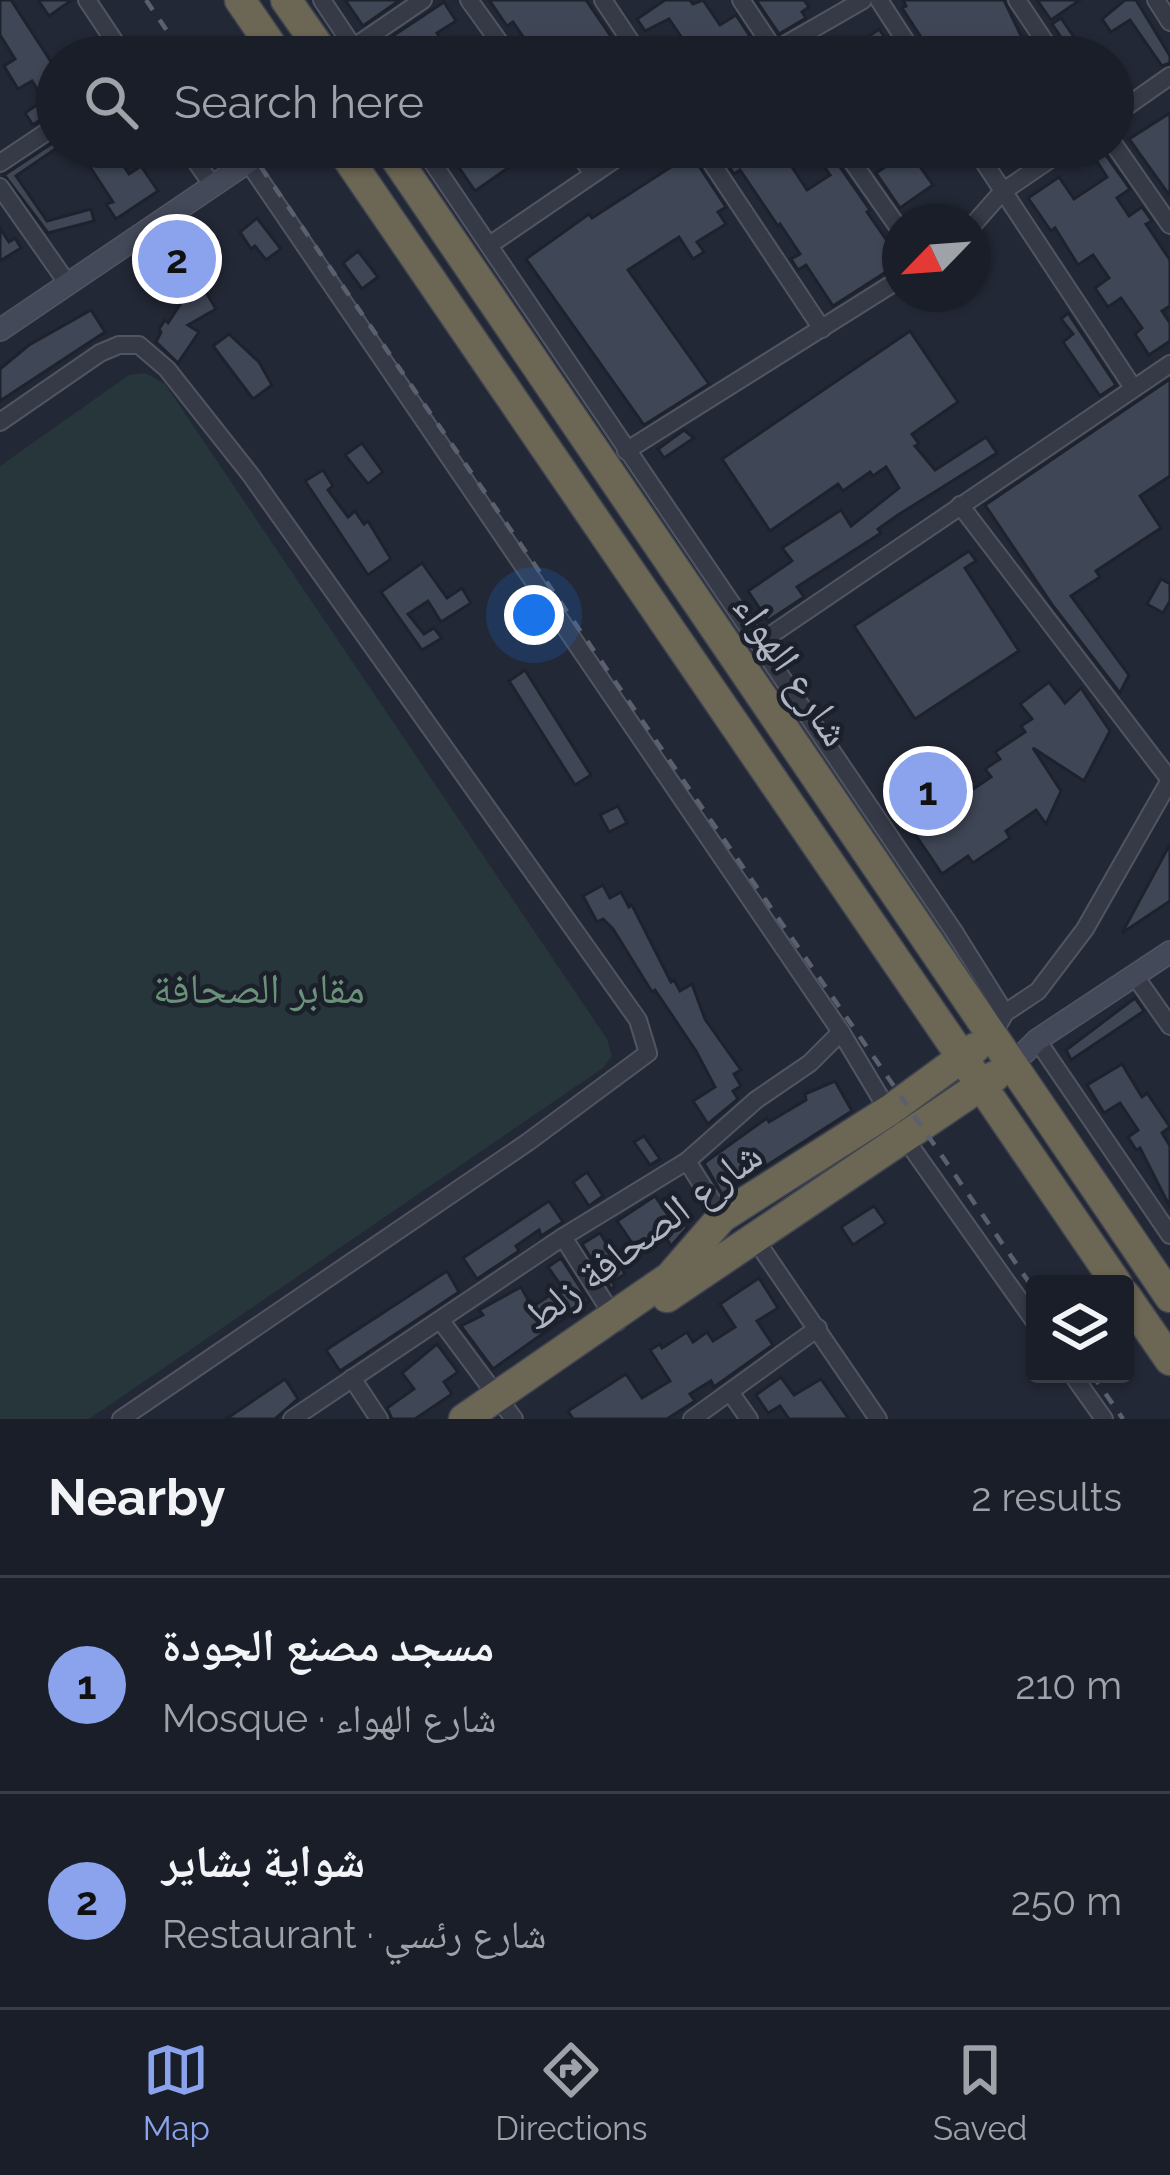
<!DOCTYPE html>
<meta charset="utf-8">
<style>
:root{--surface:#1a1e28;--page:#272b34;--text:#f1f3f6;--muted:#9fa2a8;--line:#383c45;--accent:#8ba3ed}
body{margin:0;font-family:Raleway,"Noto Naskh Arabic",sans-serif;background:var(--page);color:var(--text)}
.controls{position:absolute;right:36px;bottom:36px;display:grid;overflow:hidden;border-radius:12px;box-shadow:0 3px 9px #0004}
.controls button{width:108px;height:108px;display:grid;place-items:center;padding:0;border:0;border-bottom:3px solid var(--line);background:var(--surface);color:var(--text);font:60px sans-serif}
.compass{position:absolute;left:882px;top:204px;width:108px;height:108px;border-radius:50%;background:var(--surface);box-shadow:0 3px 9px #0004;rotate:245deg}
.you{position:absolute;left:534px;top:615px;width:42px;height:42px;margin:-30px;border:9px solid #fff;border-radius:50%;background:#1a73e8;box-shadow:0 0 0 18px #1a73e833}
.badge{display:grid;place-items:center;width:78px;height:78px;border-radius:50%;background:var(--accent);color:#111;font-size:39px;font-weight:700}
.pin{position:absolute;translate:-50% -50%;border:6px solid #fff;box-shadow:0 3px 12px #0006}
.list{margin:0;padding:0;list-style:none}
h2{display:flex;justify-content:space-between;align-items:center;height:156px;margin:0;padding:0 48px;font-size:51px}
h2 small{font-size:39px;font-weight:400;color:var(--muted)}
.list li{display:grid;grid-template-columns:78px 1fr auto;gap:36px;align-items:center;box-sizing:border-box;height:216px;padding:0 48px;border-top:3px solid var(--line)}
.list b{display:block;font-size:45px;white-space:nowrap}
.list p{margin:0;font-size:39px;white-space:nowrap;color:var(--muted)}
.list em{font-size:39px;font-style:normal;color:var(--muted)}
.icon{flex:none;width:66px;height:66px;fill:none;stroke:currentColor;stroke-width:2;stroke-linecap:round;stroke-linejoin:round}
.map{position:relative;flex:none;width:1170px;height:1419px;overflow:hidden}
.search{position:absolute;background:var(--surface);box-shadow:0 3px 9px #0004;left:36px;right:36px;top:36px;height:132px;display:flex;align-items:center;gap:30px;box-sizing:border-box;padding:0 42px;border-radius:66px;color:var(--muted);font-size:45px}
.sheet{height:588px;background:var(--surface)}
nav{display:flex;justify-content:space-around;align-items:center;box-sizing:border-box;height:168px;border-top:3px solid var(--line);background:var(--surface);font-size:33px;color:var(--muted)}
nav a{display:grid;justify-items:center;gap:6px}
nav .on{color:var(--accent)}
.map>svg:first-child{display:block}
</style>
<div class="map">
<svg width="1170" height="1419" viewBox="0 0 1170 1419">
<rect width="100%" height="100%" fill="#232836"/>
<path fill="#27363a" d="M 145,373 L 165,384 L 607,1039 L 612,1056 L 603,1068 L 89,1419 L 0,1419 L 0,466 L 129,375 Z"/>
<g fill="#3f4656" stroke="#1d222d" stroke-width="3">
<path d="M 0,0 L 11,0 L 57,71 L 57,108 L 33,125 L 25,113 L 44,100 L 32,81 L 18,89 L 4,66 L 15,59 L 0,35 Z"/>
<path d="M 38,0 L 72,0 L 49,16 Z"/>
<path d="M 345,0 L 400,0 L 363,26 Z"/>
<path d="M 489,0 L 586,0 L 625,57 L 537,57 L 513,22 L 507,26 Z"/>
<path d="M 665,0 L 690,0 L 693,4 L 703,0 L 720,25 L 736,15 L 757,47 L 746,57 L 673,57 L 688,47 L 669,19 L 645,31 L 637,19 Z"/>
<path d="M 756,0 L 804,0 L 809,7 L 802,12 L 806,18 L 779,34 Z"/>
<path d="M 903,0 L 1004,0 L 1031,57 L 934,57 L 902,8 L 906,6 Z"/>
<path d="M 1037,0 L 1080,0 L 1051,20 Z"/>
<path d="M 1125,0 L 1136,0 L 1170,56 L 1170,63 L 1162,66 L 1130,20 L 1111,32 L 1102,19 Z"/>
<path d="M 444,2 L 456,21 L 437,33 L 452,57 L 379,57 L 373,49 Z"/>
<path d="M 1061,18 L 1078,43 L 1069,49 L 1052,24 Z"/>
<path d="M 879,29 L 898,57 L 860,57 L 854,47 Z"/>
<path d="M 1170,113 L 1170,196 L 1129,139 Z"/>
<path d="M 57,140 L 57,148 L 16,176 L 47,221 L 91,209 L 94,221 L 48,233 L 4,175 Z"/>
<path d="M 77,147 L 111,147 L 129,174 L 141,166 L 158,191 L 116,219 L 106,204 L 113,202 Z"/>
<path d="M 445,147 L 538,147 L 475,191 Z"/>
<path d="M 716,147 L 779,147 L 807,190 L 830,175 L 811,147 L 826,147 L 870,210 L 867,212 L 888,242 L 892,239 L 900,251 L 900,263 L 833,306 L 806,265 L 798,270 L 791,259 L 800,254 L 780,224 L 778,226 L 740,170 L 734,174 Z"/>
<path d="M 909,151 L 933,185 L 900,208 L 876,173 Z"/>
<path d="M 691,154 L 726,207 L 718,212 L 726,224 L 697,242 L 704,252 L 693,259 L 679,237 L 628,270 L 709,384 L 644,425 L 526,259 L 589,214 L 592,218 Z"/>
<path d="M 1105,154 L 1130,189 L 1117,198 L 1129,216 L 1142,207 L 1152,221 L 1146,224 L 1170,260 L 1170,306 L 1162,311 L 1170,323 L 1170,341 L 1149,355 L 1135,334 L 1142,328 L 1121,298 L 1108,307 L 1095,288 L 1109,278 L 1093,255 L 1078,265 L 1055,228 L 1051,231 L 1028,198 L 1059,177 L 1074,199 L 1107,177 L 1096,160 Z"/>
<path d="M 257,218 L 281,249 L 266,260 L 255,246 L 251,249 L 240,232 Z"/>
<path d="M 0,228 L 9,242 L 15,238 L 21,248 L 0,261 Z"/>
<path d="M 179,239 L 201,268 L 194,272 L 216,309 L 188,325 L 199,332 L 178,363 L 156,342 L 161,332 L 159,329 L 165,320 L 168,323 L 183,300 L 171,280 L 149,292 L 136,268 Z"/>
<path d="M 358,251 L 378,277 L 362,289 L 343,263 Z"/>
<path d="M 91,310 L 105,332 L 0,401 L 0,369 L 29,345 Z"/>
<path d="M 1068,313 L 1116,385 L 1100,396 L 1063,342 L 1073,334 L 1061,319 Z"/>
<path d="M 910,331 L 958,402 L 912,434 L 919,444 L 915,446 L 935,470 L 986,437 L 997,453 L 898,515 L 878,529 L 881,533 L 797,587 L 804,597 L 768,621 L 748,591 L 792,561 L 782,548 L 841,510 L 851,526 L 899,488 L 886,467 L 873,476 L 870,472 L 843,491 L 838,484 L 770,531 L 722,459 Z"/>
<path d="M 229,334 L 259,362 L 272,385 L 253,399 L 213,346 Z"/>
<path d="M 1170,379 L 1170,476 L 1140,496 L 1161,528 L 1096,571 L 1100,577 L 1071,596 L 1129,675 L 1120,693 L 1053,606 L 985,505 Z"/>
<path d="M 684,430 L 694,438 L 664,458 L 658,449 Z"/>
<path d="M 362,443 L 383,472 L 368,484 L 345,455 Z"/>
<path d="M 323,470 L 333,486 L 328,490 L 348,517 L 355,511 L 364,524 L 368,521 L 391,559 L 368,575 L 305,481 Z"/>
<path d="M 969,551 L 976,561 L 965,568 L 1019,651 L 915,719 L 854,626 Z"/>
<path d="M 422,563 L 447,598 L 462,588 L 471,603 L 441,622 L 428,601 L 408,614 L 424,634 L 434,628 L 442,638 L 422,650 L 381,592 Z"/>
<path d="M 1161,579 L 1170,584 L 1170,601 L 1163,613 L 1147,604 Z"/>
<path d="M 525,670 L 591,775 L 575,785 L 509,681 Z"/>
<path d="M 1049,682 L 1065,703 L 1081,688 L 1110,731 L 1084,781 L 1033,748 L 1061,791 L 1046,824 L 1036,810 L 1006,831 L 1010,838 L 973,863 L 968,856 L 942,874 L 915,834 L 942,816 L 939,812 L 991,777 L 985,769 L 1000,759 L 995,752 L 1025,732 L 1021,726 L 1032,719 L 1020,704 Z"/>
<path d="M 900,770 L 915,784 L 900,800 L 885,786 Z"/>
<path d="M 618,806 L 627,823 L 609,832 L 600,815 Z"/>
<path d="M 1170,844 L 1170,901 L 1122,933 Z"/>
<path d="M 603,885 L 610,898 L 621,892 L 629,907 L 632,905 L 671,982 L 674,980 L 680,991 L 692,984 L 705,1019 L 741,1070 L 734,1074 L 741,1086 L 733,1091 L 738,1099 L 708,1124 L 693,1101 L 715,1087 L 696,1051 L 655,990 L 652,992 L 613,929 L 603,919 L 597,922 L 583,896 Z"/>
<path d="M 1135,998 L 1144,1011 L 1071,1060 L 1066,1050 Z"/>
<path d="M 1122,1064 L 1142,1097 L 1147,1093 L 1170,1127 L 1162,1133 L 1170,1146 L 1170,1207 L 1140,1148 L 1136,1150 L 1128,1137 L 1138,1130 L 1120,1103 L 1104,1113 L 1087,1085 Z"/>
<path d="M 835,1081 L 852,1111 L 722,1194 L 704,1163 L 767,1118 L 769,1122 L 806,1100 L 805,1094 Z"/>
<path d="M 644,1136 L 660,1159 L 650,1165 L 634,1142 Z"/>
<path d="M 587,1172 L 603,1196 L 589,1206 L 573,1182 Z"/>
<path d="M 655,1196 L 670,1218 L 678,1213 L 687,1228 L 671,1246 L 665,1236 L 639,1253 L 617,1221 Z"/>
<path d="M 549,1201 L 563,1222 L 541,1236 L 539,1230 L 516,1246 L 519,1251 L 477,1279 L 463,1258 Z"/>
<path d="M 874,1206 L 886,1223 L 853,1245 L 841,1227 Z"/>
<path d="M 600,1233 L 625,1274 L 612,1282 L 615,1286 L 611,1289 L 582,1244 Z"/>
<path d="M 561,1258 L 589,1301 L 493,1369 L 461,1326 L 483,1315 L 479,1310 L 521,1287 L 532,1307 L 562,1287 L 548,1267 Z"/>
<path d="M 447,1271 L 459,1292 L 340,1371 L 326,1350 Z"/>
<path d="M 759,1278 L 778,1308 L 757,1321 L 773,1345 L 714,1387 L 711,1381 L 690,1394 L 695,1401 L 667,1419 L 573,1419 L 568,1411 L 626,1374 L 642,1398 L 670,1381 L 650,1350 L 660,1344 L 662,1348 L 687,1332 L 693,1342 L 707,1332 L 713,1341 L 735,1327 L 720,1304 Z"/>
<path d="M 437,1344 L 458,1372 L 444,1382 L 452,1394 L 415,1419 L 392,1419 L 387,1408 L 414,1389 L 402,1373 Z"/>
<path d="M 781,1377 L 794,1395 L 821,1379 L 849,1419 L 789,1419 L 780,1406 L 768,1413 L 756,1395 Z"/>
<path d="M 285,1379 L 298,1399 L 275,1419 L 226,1419 Z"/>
</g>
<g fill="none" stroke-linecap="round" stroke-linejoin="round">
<defs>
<g id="street">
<path d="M 87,0 L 125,57"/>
<path d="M 322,0 L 360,57"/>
<path d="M 469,0 L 510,57"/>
<path d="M 603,0 L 641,57"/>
<path d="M 741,0 L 779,57"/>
<path d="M 879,0 L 916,57"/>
<path d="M 1017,0 L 1055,57"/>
<path d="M 1156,0 L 1170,22"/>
<path d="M 354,47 L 423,0"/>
<path d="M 764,57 L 863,0"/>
<path d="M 1113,116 L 1170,76"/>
<path d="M 1113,143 L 1170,225"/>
<path d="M 186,147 L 213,186"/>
<path d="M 422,147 L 953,930 L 1005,1013"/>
<path d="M 574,147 L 593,174"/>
<path d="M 701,147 L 822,329"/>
<path d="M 842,147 L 900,230"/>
<path d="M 974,147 L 1132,386"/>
<path d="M 248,162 L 841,1032 L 904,1137 L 1035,1322"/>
<path d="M 0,163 L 57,125"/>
<path d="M 0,187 L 68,284"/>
<path d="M 972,226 L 1002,192 L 1068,147"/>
<path d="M 491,244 L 633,147"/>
<path d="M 0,422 L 100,353 L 119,345 L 139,345 L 167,369 L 250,474 L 638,1020 L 648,1053 L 528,1142 L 121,1419"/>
<path d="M 626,451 L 900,279"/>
<path d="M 960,505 L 1170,780 L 1085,929 L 1038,991 L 1005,1013 L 1000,1022"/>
<path d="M 759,643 L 1170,364"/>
<path d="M 1135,976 L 1170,1026"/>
<path d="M 1037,1040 L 1170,1235"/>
<path d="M 687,1161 L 722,1217"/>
<path d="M 563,1237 L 617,1322"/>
<path d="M 755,1239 L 878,1419"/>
<path d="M 441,1321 L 514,1419"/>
<path d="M 1072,1374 L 1104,1419"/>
<path d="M 352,1378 L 379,1419"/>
<path d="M 730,1392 L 749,1419"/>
<path d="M 292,1419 L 563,1237 L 687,1161 L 756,1100 L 810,1063 L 841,1032"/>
<path d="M 692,1419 L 818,1328"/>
</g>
<g id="secondary">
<path d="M 0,330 L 270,147"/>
<path d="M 1012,1065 L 1037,1040 L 1170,952"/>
</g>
<g id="highway">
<path d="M 240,0 L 279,57"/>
<path d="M 286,0 L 326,57"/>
<path d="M 340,147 L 1117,1284"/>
<path d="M 388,147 L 1170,1297"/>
<path d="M 1125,1295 L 1170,1360"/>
<path d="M 667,1297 L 995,1076"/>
<path d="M 464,1419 L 670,1277 L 722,1217 L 890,1110 L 975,1048"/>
</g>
</defs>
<use href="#street" stroke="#505561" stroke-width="20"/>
<use href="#secondary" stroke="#505561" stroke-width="24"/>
<use href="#highway" stroke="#404551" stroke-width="33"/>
<use href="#street" stroke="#363a47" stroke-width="16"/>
<use href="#secondary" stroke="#444959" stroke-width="21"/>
<use href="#highway" stroke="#6c6654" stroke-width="30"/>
<g stroke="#5a606f" stroke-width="4.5" stroke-dasharray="12 12" stroke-linecap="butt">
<path d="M 146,0 L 185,57"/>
<path d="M 247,147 L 1035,1291"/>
<path d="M 1092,1374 L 1123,1419"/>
</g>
</g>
<g text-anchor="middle" stroke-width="9" stroke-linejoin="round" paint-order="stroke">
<g font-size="42" fill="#b0b5c3" stroke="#1b202b">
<text transform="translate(793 669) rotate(56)" y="15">شارع الهواء</text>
<text transform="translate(642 1235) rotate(-37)" y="15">شارع الصحافة زلط</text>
</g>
<g font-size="42" fill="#6a9279" stroke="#1b202b">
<text x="259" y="1003">مقابر الصحافة</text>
</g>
</g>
</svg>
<div class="controls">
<button><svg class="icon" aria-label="layers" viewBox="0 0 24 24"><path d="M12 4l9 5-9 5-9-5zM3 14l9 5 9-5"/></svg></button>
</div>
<svg class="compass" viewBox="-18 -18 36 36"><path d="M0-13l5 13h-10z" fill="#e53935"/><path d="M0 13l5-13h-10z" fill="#9fa2a8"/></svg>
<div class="you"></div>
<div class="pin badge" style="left:928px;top:791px">1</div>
<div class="pin badge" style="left:177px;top:259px">2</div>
<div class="search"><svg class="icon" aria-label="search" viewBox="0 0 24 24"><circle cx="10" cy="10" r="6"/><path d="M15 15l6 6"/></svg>Search here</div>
</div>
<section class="sheet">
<h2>Nearby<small>2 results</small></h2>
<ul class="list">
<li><span class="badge">1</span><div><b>مسجد مصنع الجودة</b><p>Mosque · شارع الهواء</p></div><em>210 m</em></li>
<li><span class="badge">2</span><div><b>شواية بشاير</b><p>Restaurant · شارع رئسي</p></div><em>250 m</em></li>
</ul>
</section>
<nav>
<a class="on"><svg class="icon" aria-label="map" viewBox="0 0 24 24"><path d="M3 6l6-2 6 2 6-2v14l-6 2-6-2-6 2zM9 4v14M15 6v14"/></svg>Map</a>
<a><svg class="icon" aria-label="directions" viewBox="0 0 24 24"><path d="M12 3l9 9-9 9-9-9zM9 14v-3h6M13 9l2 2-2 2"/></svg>Directions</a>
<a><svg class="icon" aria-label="saved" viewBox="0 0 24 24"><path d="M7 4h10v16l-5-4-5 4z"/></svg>Saved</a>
</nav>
